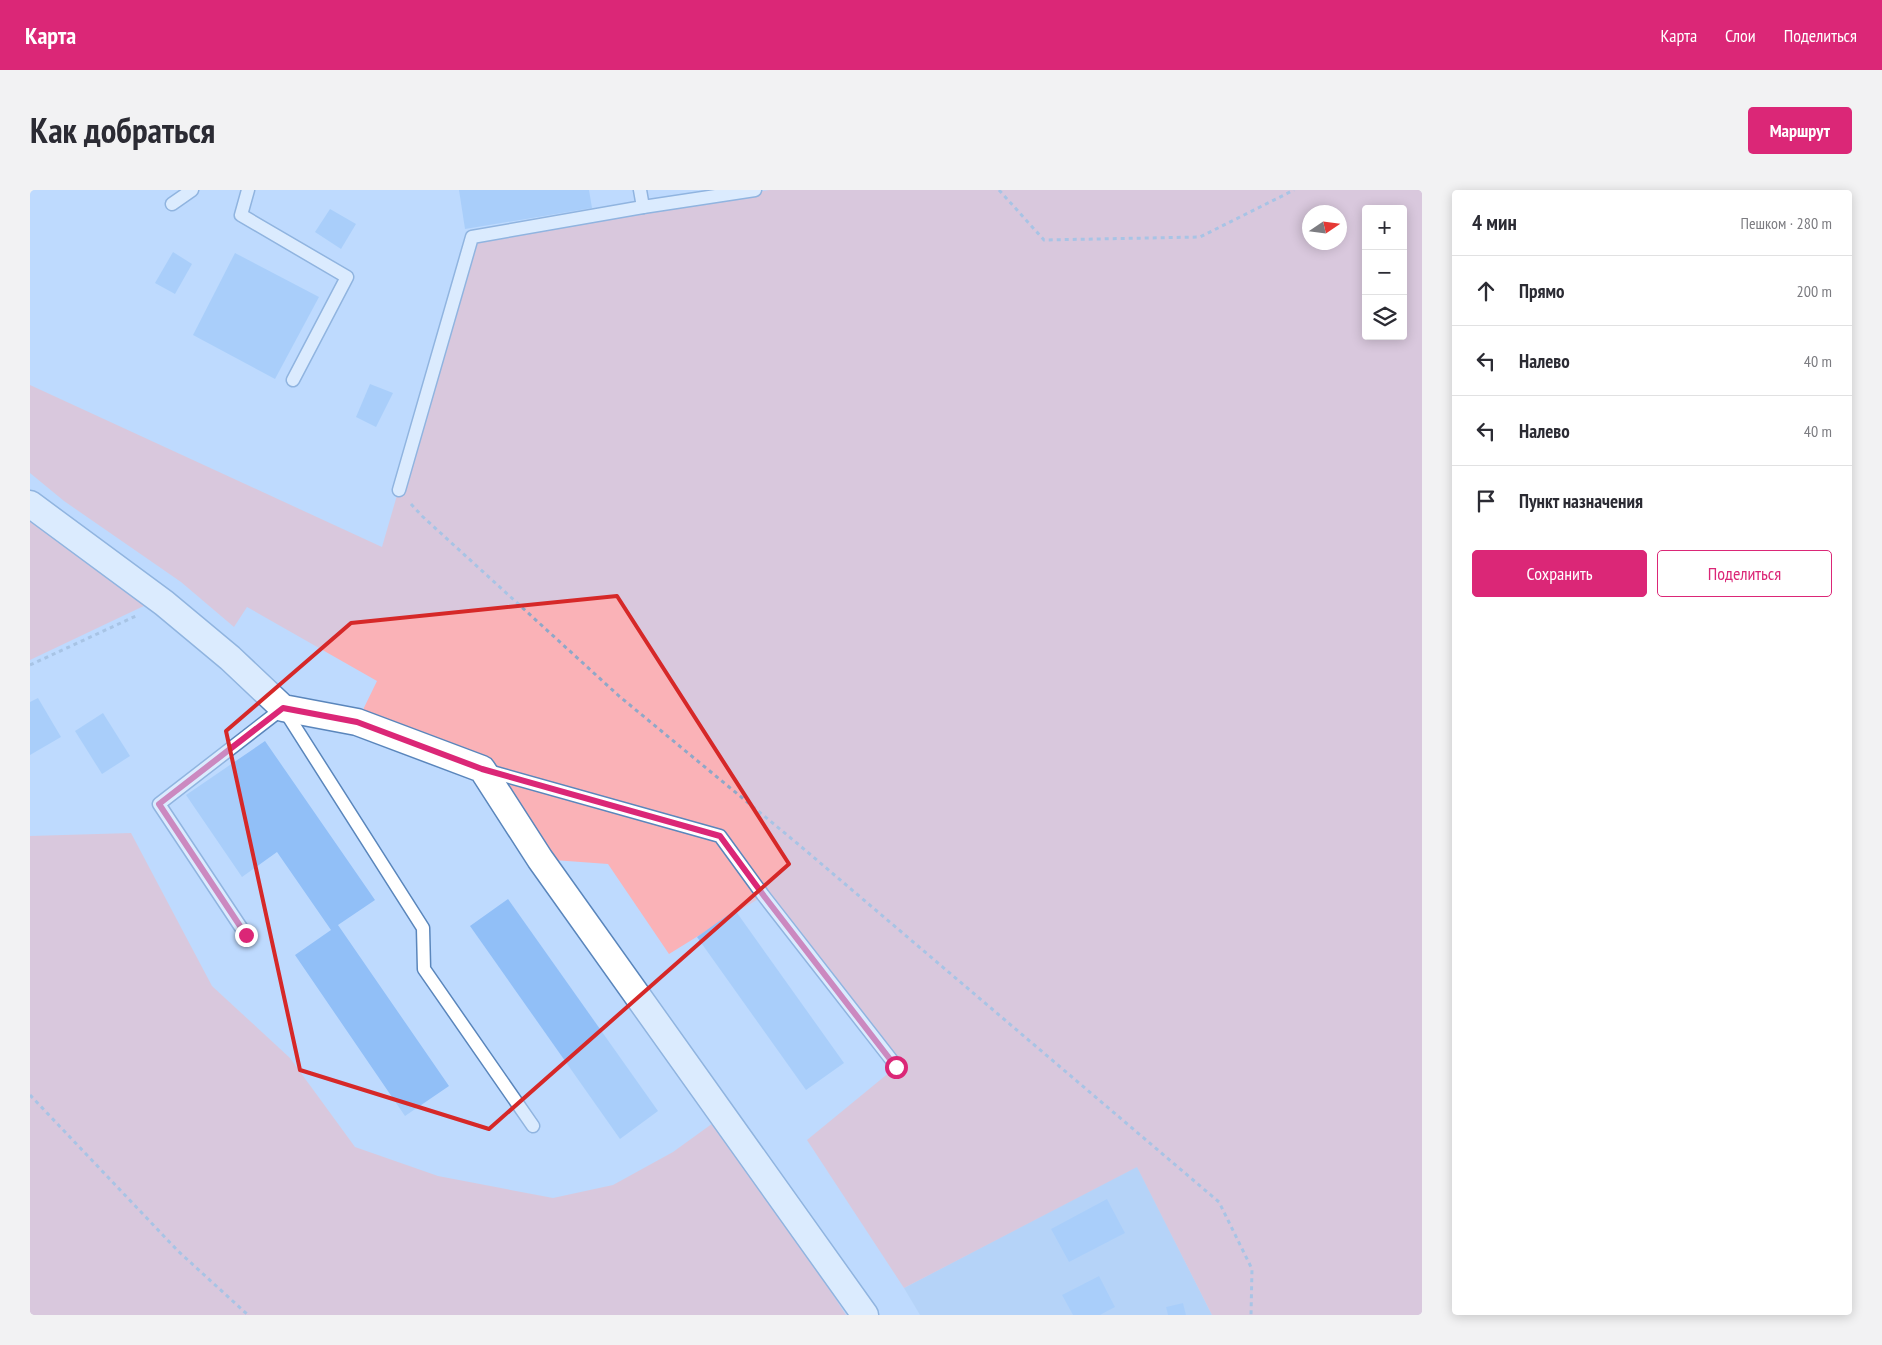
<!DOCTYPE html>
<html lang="ru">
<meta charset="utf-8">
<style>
:root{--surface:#fff;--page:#f2f2f3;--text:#2b2b33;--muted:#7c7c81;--line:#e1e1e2;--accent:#db2777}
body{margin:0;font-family:"PT Sans Narrow",sans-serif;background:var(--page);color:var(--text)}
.controls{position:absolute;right:15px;top:15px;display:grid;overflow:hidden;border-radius:5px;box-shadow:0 2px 12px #0003}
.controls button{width:45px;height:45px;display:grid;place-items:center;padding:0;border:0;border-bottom:1px solid var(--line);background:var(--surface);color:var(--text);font:25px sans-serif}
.compass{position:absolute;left:1272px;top:15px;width:45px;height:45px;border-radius:50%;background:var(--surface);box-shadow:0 2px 12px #0003;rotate:77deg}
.stop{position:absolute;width:15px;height:15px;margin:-11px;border:4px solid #db2777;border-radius:50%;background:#fff}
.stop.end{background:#db2777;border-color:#fff;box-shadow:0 1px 5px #0008}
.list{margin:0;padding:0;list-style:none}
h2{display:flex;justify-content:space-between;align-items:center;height:65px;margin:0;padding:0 20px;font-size:21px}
h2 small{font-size:16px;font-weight:400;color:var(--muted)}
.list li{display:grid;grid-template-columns:32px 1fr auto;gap:15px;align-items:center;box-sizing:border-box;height:70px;padding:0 20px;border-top:1px solid var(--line)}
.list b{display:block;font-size:19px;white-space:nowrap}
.list em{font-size:16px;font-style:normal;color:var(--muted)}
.actions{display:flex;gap:10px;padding:15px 20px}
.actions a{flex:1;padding:11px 0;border:1px solid var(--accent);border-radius:5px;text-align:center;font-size:18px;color:var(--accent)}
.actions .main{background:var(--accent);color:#fff}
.icon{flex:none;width:28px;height:28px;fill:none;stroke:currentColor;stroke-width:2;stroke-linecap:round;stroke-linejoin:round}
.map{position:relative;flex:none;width:1392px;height:1125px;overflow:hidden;border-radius:5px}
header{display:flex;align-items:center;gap:30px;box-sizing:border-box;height:70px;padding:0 25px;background:var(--accent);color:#fff}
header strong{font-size:24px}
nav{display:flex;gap:28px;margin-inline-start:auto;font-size:18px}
.intro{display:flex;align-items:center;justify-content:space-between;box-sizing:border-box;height:120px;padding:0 30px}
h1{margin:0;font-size:35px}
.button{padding:12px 22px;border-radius:5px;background:var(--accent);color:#fff;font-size:18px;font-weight:700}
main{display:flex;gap:30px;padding:0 30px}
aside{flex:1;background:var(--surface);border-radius:5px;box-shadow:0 2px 12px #0003}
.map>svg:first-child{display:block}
</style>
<header>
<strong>Карта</strong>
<nav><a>Карта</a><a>Слои</a><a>Поделиться</a></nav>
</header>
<div class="intro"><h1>Как добраться</h1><a class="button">Маршрут</a></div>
<main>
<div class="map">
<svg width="1392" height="1125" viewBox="0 0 1392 1125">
<rect width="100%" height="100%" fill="#bedafe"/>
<path fill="#accbf1" d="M 1107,976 L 1182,1125 L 890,1125 L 874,1098 Z"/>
<g fill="#fab2b7" fill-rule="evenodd">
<path d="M 739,0 L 1392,0 L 1392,1125 L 1182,1125 L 1107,977 L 874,1098 L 777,950 L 866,877 L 733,706 L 639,764 L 578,674 L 510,669 L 452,579 L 327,532 L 347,491 L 217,417 L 204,437 L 151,392 L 34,311 L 0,283 L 0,195 L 352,357 L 442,47 ZM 1336,19 L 1373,19 L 1373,146 L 1336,146 ZM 1280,22 L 1310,22 L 1310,52 L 1280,52 Z"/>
<path d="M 0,325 L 118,414 L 0,470 Z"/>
<path d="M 101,643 L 182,796 L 260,868 L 325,957 L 408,986 L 523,1008 L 583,995 L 643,962 L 690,928 L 816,1125 L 0,1125 L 0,646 Z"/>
</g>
<g fill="#91bff7">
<path d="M 429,0 L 559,0 L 562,18 L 435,39 Z"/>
<path d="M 300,19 L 326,34 L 311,59 L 285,42 Z"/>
<path d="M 143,62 L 162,74 L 145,104 L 125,93 Z"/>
<path d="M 205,63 L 289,107 L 245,189 L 163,145 Z"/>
<path d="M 340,194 L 363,203 L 346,237 L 326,227 Z"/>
<path d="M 8,508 L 31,547 L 0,565 L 0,512 Z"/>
<path d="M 73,523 L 100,566 L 72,584 L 45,541 Z"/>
<path d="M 235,551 L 345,710 L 308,735 L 419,896 L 375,926 L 265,765 L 301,740 L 247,662 L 212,687 L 156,605 Z"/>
<path d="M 478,709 L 628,921 L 590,949 L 440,736 Z"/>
<path d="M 705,720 L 814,873 L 776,900 L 667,747 Z"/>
<path d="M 1077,1009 L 1095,1043 L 1039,1072 L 1021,1039 Z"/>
<path d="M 1069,1086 L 1085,1117 L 1070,1125 L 1043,1125 L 1032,1105 Z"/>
<path d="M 1153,1113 L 1156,1125 L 1138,1125 L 1136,1117 Z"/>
</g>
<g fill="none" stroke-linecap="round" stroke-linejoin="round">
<defs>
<g id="lane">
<path d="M 218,0 L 211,25 L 317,87 L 263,190"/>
<path d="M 610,0 L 613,17 L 725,0"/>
<path d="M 142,14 L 162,0"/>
<path d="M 369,300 L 442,47 L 613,17"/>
<path d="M 455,580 L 690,646 L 733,705 L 867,877"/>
<path d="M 216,745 L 129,614 L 253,518 L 393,738 L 394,779 L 503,936"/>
</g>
<path id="street" d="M 0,314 L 134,413 L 200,468 L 253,518 L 327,532 L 452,579 L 510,669 L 835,1125"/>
</defs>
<use href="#lane" stroke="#5a86bc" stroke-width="15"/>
<use href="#street" stroke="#5a86bc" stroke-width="29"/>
<g stroke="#8fa8c8" stroke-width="3" stroke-dasharray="4 4" stroke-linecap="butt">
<path d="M 969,0 L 1014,50 L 1170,47 L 1264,0"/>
<path d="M 381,314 L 392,326 L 589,506 L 768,654 L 1189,1012 L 1222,1079 L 1221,1125"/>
<path d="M 0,475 L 108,425"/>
<path d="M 0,905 L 148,1061 L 218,1125"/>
</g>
<use href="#lane" stroke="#fff" stroke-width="12"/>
<use href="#street" stroke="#fff" stroke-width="26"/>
</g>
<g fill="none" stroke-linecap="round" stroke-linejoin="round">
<path stroke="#db2777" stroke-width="6" d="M 216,745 L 129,614 L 253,518 L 327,532 L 452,579 L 690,646 L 734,706 L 866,877"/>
</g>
<path d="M0 0H1392V1125H0ZM 587,406 L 759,674 L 459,939 L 270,880 L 196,541 L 321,433 Z" fill="#bedafe" fill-opacity=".55" fill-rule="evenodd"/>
<path fill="none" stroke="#d62828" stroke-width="4" stroke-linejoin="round" d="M 587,406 L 759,674 L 459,939 L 270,880 L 196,541 L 321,433 Z"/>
</svg>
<div class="controls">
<button>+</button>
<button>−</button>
<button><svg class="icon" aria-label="layers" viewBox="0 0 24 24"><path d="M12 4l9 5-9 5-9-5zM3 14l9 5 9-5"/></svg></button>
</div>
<svg class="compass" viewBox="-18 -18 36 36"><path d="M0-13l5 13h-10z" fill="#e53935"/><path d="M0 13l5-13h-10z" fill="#7c7c81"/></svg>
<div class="stop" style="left:866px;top:877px"></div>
<div class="stop end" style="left:216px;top:745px"></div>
</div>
<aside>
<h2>4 мин<small>Пешком · 280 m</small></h2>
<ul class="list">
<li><svg class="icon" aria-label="ahead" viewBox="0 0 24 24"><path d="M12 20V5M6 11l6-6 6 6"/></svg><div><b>Прямо</b></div><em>200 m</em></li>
<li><svg class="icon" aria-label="left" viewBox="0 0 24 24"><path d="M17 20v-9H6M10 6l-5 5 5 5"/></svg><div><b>Налево</b></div><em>40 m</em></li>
<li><svg class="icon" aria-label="left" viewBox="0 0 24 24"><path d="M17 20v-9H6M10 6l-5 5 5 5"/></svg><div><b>Налево</b></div><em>40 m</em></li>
<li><svg class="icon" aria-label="arrive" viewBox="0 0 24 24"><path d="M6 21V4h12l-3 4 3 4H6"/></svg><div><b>Пункт назначения</b></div></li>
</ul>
<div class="actions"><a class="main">Сохранить</a><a>Поделиться</a></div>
</aside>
</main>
